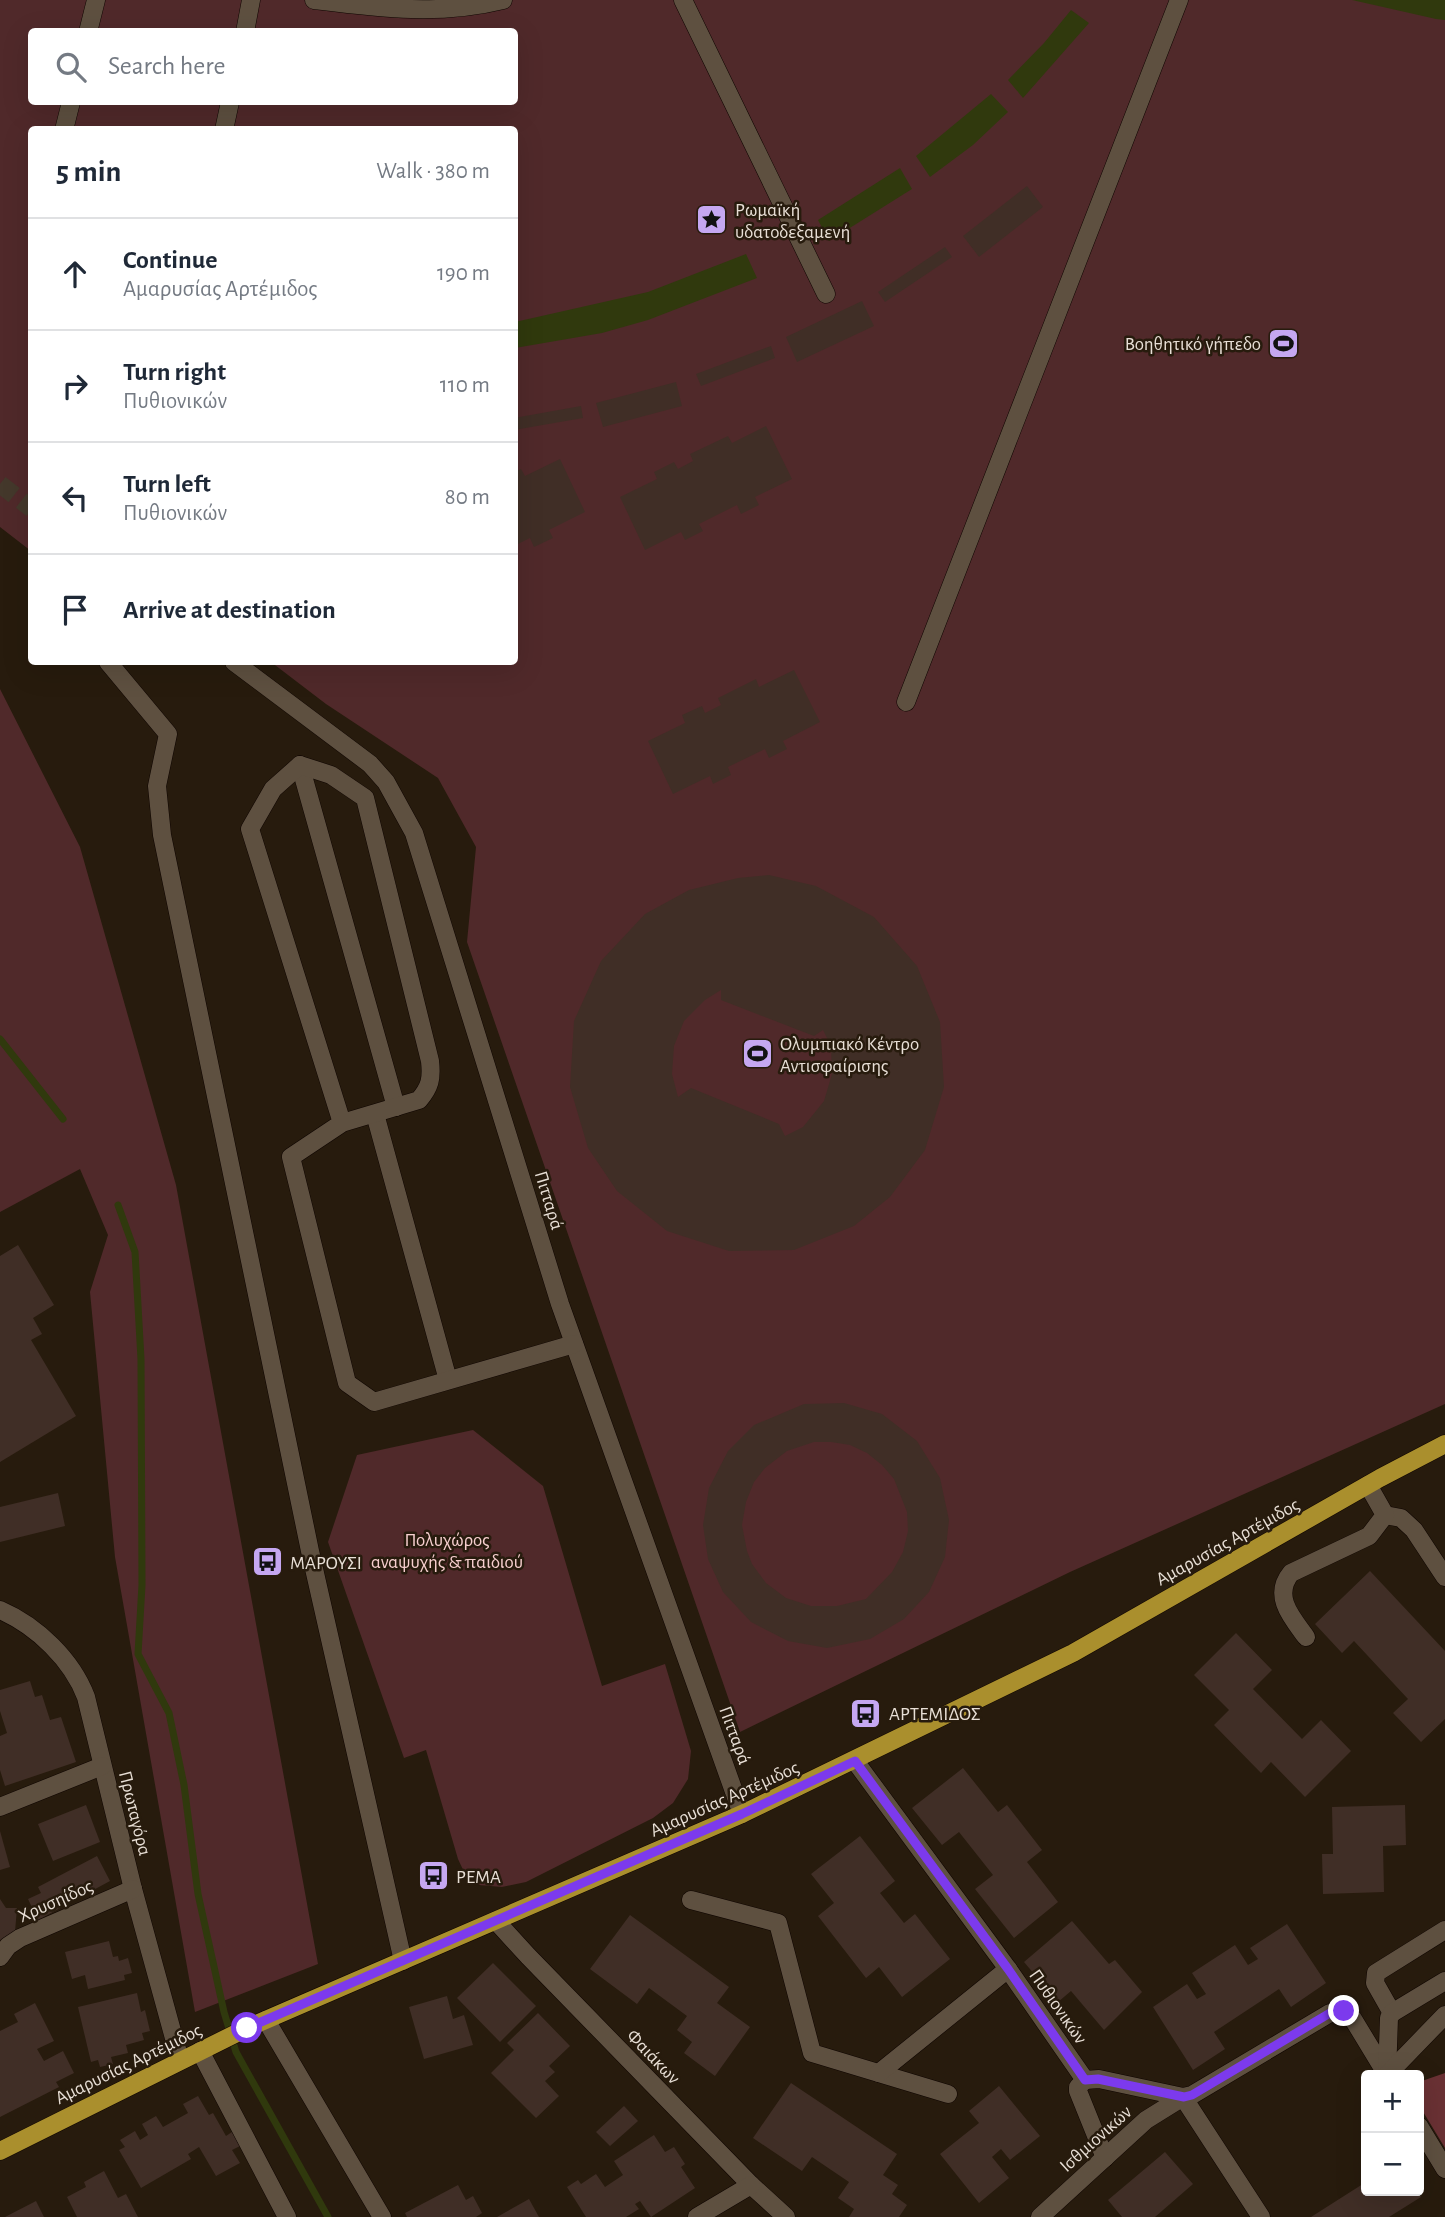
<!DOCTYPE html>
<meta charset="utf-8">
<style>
:root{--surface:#fff;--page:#f2f2f3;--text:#1f2937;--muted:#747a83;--line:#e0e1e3}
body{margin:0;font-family:"Alegreya Sans",sans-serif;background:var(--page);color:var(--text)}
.controls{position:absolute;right:21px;bottom:21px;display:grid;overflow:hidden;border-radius:7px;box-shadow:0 7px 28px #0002}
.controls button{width:63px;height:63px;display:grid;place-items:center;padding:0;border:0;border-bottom:2px solid var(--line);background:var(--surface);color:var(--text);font:35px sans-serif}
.stop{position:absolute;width:21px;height:21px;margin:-16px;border:5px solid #7c3aed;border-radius:50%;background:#fff}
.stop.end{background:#7c3aed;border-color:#fff;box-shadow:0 2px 7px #0008}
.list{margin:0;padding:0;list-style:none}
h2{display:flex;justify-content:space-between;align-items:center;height:91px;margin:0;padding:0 28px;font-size:30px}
h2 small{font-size:23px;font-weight:400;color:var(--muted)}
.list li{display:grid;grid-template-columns:46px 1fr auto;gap:21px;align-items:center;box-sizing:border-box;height:112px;padding:0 28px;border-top:2px solid var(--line)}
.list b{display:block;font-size:26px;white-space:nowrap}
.list p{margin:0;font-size:23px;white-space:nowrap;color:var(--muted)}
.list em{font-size:23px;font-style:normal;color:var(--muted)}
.icon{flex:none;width:38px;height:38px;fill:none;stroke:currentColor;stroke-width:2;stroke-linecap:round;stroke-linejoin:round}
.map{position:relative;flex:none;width:1445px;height:2217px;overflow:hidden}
.search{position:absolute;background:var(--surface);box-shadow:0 7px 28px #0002;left:28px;top:28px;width:490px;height:77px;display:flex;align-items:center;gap:18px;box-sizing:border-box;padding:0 24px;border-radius:7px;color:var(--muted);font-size:26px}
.panel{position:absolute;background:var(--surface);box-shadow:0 7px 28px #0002;left:28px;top:126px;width:490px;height:539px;border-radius:7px}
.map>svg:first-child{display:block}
</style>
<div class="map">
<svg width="1445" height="2217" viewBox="0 0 1445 2217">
<rect width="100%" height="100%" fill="#271b0d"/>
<g fill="#50292a" fill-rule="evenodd">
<path d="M 0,0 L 1445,0 L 1445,1404 L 1070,1572 L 740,1732 L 467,942 L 476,847 L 438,778 L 326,704 L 271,662 L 514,662 L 514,130 L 32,130 L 31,551 L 0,527 ZM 32,32 L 514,32 L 514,102 L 32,102 Z"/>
<path d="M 0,689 L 80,847 L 176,1185 L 318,1964 L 195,2012 L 115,1557 L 90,1292 L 108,1235 L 80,1169 L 0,1212 Z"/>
<path d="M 473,1430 L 543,1486 L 602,1686 L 665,1664 L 691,1751 L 688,1779 L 673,1803 L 653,1818 L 526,1882 L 502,1887 L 479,1885 L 465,1874 L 458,1859 L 426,1750 L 404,1758 L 328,1542 L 357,1455 Z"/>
</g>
<path fill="#6a3134" d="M 1445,2073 L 1445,2148 L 1419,2105 L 1419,2082 Z"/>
<g fill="#30390d">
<path d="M 1352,0 L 1445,0 L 1445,20 L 1436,19 Z"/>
<path d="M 1071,10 L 1089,23 L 1023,98 L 1008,80 L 1044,43 Z"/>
<path d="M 991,94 L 1008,112 L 973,145 L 930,177 L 916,156 Z"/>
<path d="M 900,168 L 912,189 L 829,241 L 818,220 Z"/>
<path d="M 746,254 L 757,278 L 648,320 L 602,333 L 515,348 L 515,322 L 648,292 Z"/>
</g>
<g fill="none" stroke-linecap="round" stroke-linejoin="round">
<g stroke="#30390d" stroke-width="7">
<path d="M 0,1039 L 63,1119"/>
<path d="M 118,1205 L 135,1252 L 141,1359 L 142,1585 L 138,1654 L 169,1713 L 184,1785 L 198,1894 L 224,2012 L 236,2052 L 328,2217"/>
</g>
</g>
<g fill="#402e26" fill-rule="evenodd">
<path d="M 1027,186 L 1043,207 L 979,257 L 963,236 Z"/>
<path d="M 945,247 L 952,257 L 885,302 L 878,292 Z"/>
<path d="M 862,301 L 874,326 L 797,362 L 786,337 Z"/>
<path d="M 771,346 L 775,358 L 701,386 L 696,374 Z"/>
<path d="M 676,382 L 682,406 L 603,427 L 596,403 Z"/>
<path d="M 581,406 L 583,418 L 514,430 L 514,418 Z"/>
<path d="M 766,426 L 792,479 L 755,497 L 759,505 L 741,514 L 737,505 L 699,524 L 703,531 L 685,540 L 681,532 L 645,550 L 620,497 L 657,479 L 654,472 L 674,462 L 678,469 L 693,461 L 690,454 L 728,436 L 732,443 Z"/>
<path d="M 560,459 L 585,512 L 549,530 L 553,538 L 534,547 L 530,538 L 514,546 L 514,472 L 521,469 L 525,476 Z"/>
<path d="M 794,670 L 820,722 L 783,741 L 787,749 L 769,758 L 765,749 L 728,767 L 731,775 L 713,784 L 710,776 L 673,794 L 648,741 L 685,723 L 682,715 L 702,706 L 705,713 L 721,705 L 718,698 L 756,679 L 759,687 Z"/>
<path d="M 769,875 L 816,886 L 874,917 L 917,966 L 940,1022 L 944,1087 L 925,1150 L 890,1197 L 854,1226 L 794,1250 L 729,1251 L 667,1231 L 617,1191 L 588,1148 L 570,1087 L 574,1021 L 601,961 L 645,914 L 689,890 L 738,878 ZM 721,990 L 721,1000 L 814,1036 L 823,1030 L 831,1046 L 832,1074 L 824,1101 L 803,1127 L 785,1136 L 779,1124 L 691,1088 L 678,1097 L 672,1074 L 674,1046 L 684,1021 L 705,1000 Z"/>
<path d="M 18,1245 L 54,1305 L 33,1318 L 42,1334 L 31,1340 L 76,1416 L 0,1462 L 0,1256 Z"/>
<path d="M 844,1403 L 882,1414 L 917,1441 L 940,1478 L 949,1520 L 945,1557 L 929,1592 L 904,1619 L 870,1639 L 827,1648 L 788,1641 L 751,1622 L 723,1592 L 708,1559 L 703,1525 L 709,1488 L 728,1451 L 754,1425 L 804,1404 ZM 814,1442 L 831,1442 L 850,1445 L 867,1453 L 882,1465 L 894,1479 L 907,1512 L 908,1531 L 903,1552 L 892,1572 L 866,1599 L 837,1606 L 811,1606 L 786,1598 L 766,1583 L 752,1564 L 747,1551 L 742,1525 L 746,1502 L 754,1482 L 765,1468 L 787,1451 Z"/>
<path d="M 58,1493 L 65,1526 L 0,1542 L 0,1507 Z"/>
<path d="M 1370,1571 L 1445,1651 L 1445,1719 L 1421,1742 L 1393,1713 L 1408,1699 L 1354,1641 L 1342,1653 L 1315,1624 Z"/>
<path d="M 1236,1633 L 1272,1670 L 1253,1689 L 1302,1739 L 1321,1720 L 1351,1751 L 1305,1797 L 1271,1762 L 1261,1773 L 1214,1725 L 1229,1710 L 1194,1675 Z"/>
<path d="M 30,1681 L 35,1697 L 42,1695 L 50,1720 L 61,1717 L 76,1762 L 5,1786 L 0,1770 L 0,1736 L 7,1733 L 0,1711 L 0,1690 Z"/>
<path d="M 963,1768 L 998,1812 L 1007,1805 L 1042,1850 L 1027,1862 L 1058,1902 L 1014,1938 L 975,1889 L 993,1875 L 959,1832 L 942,1845 L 912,1808 Z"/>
<path d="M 86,1805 L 100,1842 L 53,1861 L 38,1824 Z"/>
<path d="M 1405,1805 L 1406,1845 L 1383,1846 L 1384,1892 L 1323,1894 L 1322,1854 L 1333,1854 L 1332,1807 Z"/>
<path d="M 0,1831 L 10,1867 L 0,1870 Z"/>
<path d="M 860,1836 L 895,1881 L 880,1893 L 904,1923 L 915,1914 L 950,1959 L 902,1997 L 879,1967 L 866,1978 L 818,1916 L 834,1903 L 811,1874 Z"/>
<path d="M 97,1856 L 110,1881 L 38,1920 L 28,1899 L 41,1893 L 38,1887 Z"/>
<path d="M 0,1899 L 6,1908 L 17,1908 L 15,1932 L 0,1940 Z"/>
<path d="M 630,1915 L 729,1987 L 717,2003 L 750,2027 L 715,2076 L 684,2053 L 692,2042 L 677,2030 L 687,2016 L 649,1988 L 637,2004 L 590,1969 Z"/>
<path d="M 1072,1921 L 1109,1964 L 1115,1960 L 1142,1992 L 1104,2030 L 1071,1991 L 1058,2002 L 1024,1962 Z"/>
<path d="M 1287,1924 L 1326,1983 L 1291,2007 L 1279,1989 L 1214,2032 L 1225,2049 L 1193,2070 L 1153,2007 L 1187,1984 L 1197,1999 L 1206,1994 L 1192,1973 L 1235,1945 L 1248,1965 L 1258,1959 L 1250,1948 Z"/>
<path d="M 109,1941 L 113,1957 L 118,1956 L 119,1961 L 128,1958 L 132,1973 L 124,1975 L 125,1980 L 88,1989 L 85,1975 L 72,1979 L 65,1952 Z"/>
<path d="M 493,1963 L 536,2006 L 500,2042 L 457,1998 Z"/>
<path d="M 137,1993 L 141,2012 L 145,2010 L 150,2031 L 142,2033 L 144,2040 L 126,2045 L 128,2053 L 111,2057 L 113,2064 L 100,2067 L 98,2060 L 91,2062 L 78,2007 Z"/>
<path d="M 447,1996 L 453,2019 L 464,2015 L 473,2045 L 424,2059 L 409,2007 Z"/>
<path d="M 35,2003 L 54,2041 L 37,2049 L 44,2061 L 63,2051 L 74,2073 L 56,2082 L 59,2087 L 0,2117 L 0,2031 L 18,2022 L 14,2014 Z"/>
<path d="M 538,2013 L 570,2046 L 549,2066 L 555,2072 L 545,2081 L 559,2096 L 536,2118 L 491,2073 L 514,2050 L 507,2043 Z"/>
<path d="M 791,2083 L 897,2154 L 883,2175 L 898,2185 L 892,2194 L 907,2205 L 899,2217 L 849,2217 L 854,2209 L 838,2198 L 849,2182 L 812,2157 L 802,2171 L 753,2138 Z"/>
<path d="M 999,2086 L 1040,2136 L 1010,2160 L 1001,2149 L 992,2157 L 1009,2178 L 979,2203 L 940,2154 L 979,2123 L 969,2111 Z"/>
<path d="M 198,2096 L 209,2115 L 213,2113 L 226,2136 L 232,2132 L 240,2146 L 232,2150 L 240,2163 L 216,2176 L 199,2147 L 188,2154 L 191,2159 L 141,2188 L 119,2150 L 125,2147 L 120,2140 L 135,2131 L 140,2140 L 148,2135 L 142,2124 L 156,2116 L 163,2127 L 188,2113 L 183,2104 Z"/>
<path d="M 624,2106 L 638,2121 L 610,2146 L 596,2132 Z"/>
<path d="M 654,2135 L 665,2152 L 674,2147 L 685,2164 L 681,2167 L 695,2188 L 651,2217 L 640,2201 L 635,2204 L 639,2209 L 626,2217 L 586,2217 L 567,2187 L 578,2180 L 581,2184 L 596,2174 L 605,2187 L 623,2175 L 614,2161 Z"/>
<path d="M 1165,2152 L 1193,2184 L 1155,2217 L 1122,2217 L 1108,2200 Z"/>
<path d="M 104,2171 L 118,2198 L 126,2194 L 138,2217 L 77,2217 L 67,2197 L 86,2187 L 84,2182 Z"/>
<path d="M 1366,2182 L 1366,2191 L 1417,2191 L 1421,2197 L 1389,2217 L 1311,2217 Z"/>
<path d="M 458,2185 L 466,2200 L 473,2196 L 482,2213 L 476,2217 L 407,2217 L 405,2213 Z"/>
<path d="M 529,2199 L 539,2217 L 497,2217 Z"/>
<path d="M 36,2201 L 44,2217 L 5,2217 Z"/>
</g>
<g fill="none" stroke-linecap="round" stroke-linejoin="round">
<path stroke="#44382b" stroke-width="18" stroke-dasharray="18 9" stroke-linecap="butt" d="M 0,484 L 32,509"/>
<defs>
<g id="minor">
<path d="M 314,0 C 379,8 439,16 503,0"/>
<path d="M 683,0 L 826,294"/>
<path d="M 88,32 L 96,0"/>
<path d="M 245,32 L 251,0"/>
<path d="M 64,130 L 71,102"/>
<path d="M 224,130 L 230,102"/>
<path d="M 108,662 L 168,734 L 157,786 L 162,835 L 310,1551 L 403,1961"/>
<path d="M 234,662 L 370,764 L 386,782 L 414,833 L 560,1304 L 742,1814"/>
<path d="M 906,702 L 1179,0"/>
<path d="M 300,765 L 396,1107"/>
<path d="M 375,1114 L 448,1380"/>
<path d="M 342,1123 L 250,829 L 273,789 L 300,765 L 331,775 L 365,798 L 430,1061 C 432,1079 430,1087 419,1100 L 342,1123 L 291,1157 L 347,1383 L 374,1402 L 574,1344"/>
<path d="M 1385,1515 L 1401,1518 L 1414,1530 L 1445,1577"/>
<path d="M 0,1610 C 37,1626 72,1660 86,1697 L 133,1889 L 180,2060"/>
<path d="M 1306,1637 C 1292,1618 1272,1596 1291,1573 L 1369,1536 L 1385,1515 L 1368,1485"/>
<path d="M 855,1761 L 1008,1969 L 1085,2080 L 1099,2079 L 1183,2097 L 1192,2095 L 1330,2013 C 1340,2010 1346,2011 1353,2019 L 1387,2075"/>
<path d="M 0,1807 L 102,1766"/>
<path d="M 691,1900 L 778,1923 L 812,2053 L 948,2094"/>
<path d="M 496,1921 L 528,1956 L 751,2185 L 786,2217"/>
<path d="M 0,1957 L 8,1946 L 20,1938 L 133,1889"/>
<path d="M 1392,2013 L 1375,1983 L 1376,1973 L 1445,1930"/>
<path d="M 266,2020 L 382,2217"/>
<path d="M 200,2051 L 287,2217"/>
<path d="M 879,2073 L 1008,1969"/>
<path d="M 1387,2075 L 1389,2018 L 1392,2013 L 1445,1981"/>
<path d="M 1387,2075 L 1445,2015"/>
<path d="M 1085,2080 L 1078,2087 L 1078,2091 L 1105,2158"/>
<path d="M 1419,2126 L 1445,2169"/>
<path d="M 697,2217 L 751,2185"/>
<path d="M 1040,2217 L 1146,2120 L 1183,2097 L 1261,2217"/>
</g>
<path id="major" d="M 0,2151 L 247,2028 L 742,1814 L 1073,1653 L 1380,1478 L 1445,1444"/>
</defs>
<use href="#minor" stroke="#0f0500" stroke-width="19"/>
<use href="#major" stroke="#0f0500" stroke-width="19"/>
<use href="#minor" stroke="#5e5040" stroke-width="18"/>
<use href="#major" stroke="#aa8f2d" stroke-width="18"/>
</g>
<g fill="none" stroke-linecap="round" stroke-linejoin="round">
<path stroke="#7c3aed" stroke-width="9" d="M 247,2028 L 742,1814 L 855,1761 L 1008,1969 L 1085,2080 L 1098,2079 L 1184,2097 L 1192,2095 L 1330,2013 L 1344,2011"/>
</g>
<defs>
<symbol id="sight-square" viewBox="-11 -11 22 22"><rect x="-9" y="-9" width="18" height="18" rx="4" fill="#c5a7f1" stroke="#271b0d"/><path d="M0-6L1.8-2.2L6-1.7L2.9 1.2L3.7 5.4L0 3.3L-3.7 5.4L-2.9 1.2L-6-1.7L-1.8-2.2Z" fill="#111"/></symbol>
<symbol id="stadium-square" viewBox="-11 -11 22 22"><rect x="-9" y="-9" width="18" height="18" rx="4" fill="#c5a7f1" stroke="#271b0d"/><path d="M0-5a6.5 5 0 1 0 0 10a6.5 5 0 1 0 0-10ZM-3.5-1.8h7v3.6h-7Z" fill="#111"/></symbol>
<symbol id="bus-square" viewBox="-11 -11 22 22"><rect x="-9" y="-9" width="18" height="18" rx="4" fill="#c5a7f1" stroke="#271b0d"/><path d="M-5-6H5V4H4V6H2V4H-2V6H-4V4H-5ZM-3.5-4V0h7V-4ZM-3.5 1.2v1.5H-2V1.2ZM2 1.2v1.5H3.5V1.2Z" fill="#111"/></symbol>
</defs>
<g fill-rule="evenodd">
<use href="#sight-square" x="694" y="202" width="35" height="35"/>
<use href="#stadium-square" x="1266" y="326" width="35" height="35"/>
<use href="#stadium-square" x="740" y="1036" width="35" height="35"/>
<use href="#bus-square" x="250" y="1544" width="35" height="35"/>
<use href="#bus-square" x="848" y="1696" width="35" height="35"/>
<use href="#bus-square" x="416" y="1858" width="35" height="35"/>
</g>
<g text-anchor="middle" stroke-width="5" stroke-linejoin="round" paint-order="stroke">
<g font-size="19" fill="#e8dfd6" stroke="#271b0d" text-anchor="start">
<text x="735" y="216">Ρωμαϊκή<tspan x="735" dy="22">υδατοδεξαμενή</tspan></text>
<text x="1261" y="350" text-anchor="end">Βοηθητικό γήπεδο</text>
<text x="780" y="1050">Ολυμπιακό Κέντρο<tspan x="780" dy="22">Αντισφαίρισης</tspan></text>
<text x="290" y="1569">ΜΑΡΟΥΣΙ</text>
<text x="889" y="1720">ΑΡΤΕΜΙΔΟΣ</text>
<text x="456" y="1883">ΡΕΜΑ</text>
</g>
<g font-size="19" fill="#e8dfd6" stroke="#271b0d">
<text transform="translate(550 1200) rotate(73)" y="7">Πιτταρά</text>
<text transform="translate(1227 1541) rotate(-29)" y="7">Αμαρυσίας Αρτέμιδος</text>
<text transform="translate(736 1735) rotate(70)" y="7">Πιτταρά</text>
<text transform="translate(724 1798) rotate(-24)" y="7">Αμαρυσίας Αρτέμιδος</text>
<text transform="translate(136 1813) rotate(76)" y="7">Πρωταγόρα</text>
<text transform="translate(55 1900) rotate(-24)" y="7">Χρυσηίδος</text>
<text transform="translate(1059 2006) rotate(55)" y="7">Πυθιονικών</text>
<text transform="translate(654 2056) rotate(46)" y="7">Φαιάκων</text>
<text transform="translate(128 2063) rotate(-26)" y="7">Αμαρυσίας Αρτέμιδος</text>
<text transform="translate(1095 2138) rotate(-42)" y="7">Ισθμιονικών</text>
</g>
<g font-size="19" fill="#f7cfcf" stroke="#271b0d">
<text x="447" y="1546">Πολυχώρος<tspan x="447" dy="22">αναψυχής &amp; παιδιού</tspan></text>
</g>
</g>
</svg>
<div class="controls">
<button>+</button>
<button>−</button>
</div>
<div class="stop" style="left:247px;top:2028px"></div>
<div class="stop end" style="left:1344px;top:2011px"></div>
<div class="search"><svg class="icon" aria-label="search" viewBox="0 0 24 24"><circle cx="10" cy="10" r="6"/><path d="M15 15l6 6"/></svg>Search here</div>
<section class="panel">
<h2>5 min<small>Walk · 380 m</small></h2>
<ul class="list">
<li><svg class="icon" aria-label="ahead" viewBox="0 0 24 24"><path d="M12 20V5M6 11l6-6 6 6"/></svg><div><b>Continue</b><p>Αμαρυσίας Αρτέμιδος</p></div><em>190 m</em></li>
<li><svg class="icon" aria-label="right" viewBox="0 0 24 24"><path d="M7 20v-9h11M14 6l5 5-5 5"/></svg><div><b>Turn right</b><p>Πυθιονικών</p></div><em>110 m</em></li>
<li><svg class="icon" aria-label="left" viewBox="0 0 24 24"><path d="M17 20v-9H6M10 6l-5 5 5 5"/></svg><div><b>Turn left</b><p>Πυθιονικών</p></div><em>80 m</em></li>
<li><svg class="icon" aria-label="arrive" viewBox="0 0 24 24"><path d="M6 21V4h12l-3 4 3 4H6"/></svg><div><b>Arrive at destination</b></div></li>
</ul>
</section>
</div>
